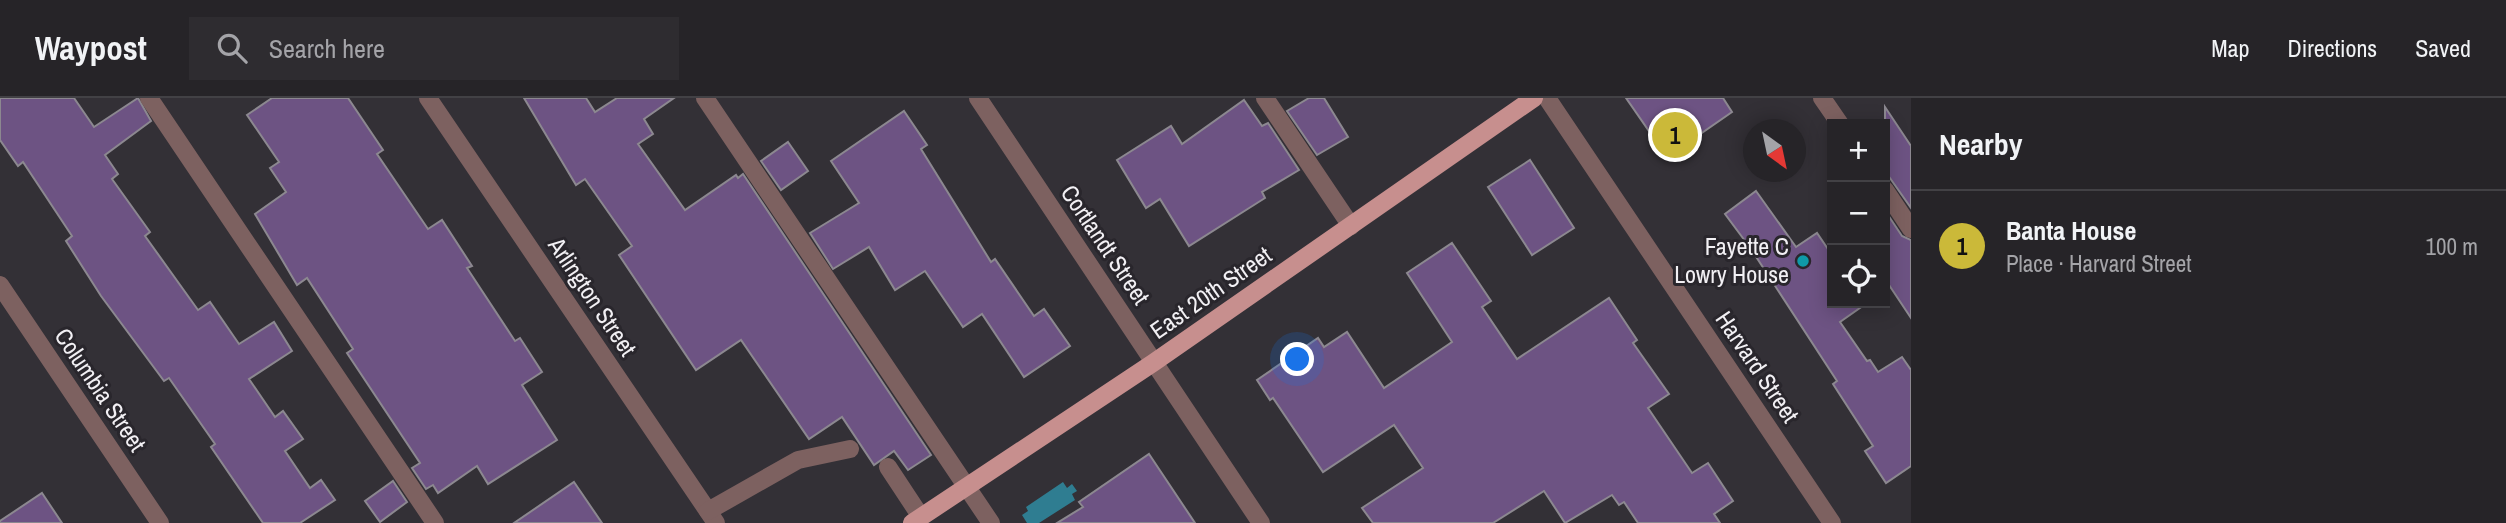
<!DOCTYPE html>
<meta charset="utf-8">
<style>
:root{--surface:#262428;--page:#2e2c30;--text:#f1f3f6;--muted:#a4a4a8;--line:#424145;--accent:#cbb939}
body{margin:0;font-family:"Archivo Narrow",sans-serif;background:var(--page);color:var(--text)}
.controls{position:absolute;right:21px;top:21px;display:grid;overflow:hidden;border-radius:0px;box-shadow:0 4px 18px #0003}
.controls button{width:63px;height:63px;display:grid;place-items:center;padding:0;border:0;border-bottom:2px solid var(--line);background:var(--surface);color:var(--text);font:35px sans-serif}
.compass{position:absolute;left:1743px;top:21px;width:63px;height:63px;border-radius:50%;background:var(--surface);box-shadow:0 4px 18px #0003;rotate:147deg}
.you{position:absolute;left:1298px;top:262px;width:24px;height:24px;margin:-18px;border:5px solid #fff;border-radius:50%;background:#1a73e8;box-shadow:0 0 0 10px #1a73e833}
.badge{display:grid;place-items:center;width:46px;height:46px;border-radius:50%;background:var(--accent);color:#111;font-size:23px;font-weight:700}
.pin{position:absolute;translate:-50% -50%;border:4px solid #fff;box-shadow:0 2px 7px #0006}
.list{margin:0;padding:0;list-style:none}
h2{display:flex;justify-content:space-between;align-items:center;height:91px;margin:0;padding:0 28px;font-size:30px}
h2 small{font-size:23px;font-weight:400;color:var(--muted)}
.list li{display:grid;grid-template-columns:46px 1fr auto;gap:21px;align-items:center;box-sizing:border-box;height:112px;padding:0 28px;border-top:2px solid var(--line)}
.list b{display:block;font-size:26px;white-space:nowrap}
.list p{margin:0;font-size:23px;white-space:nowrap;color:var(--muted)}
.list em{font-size:23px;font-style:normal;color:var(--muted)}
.icon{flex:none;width:38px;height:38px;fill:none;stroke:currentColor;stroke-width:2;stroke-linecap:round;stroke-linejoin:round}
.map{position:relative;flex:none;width:1911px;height:425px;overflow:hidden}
header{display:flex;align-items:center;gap:42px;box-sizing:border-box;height:98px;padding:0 35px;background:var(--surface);border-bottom:2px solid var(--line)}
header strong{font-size:33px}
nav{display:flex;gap:38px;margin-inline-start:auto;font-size:24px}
.search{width:490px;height:63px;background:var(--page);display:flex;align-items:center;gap:18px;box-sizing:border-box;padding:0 24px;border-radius:0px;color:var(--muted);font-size:26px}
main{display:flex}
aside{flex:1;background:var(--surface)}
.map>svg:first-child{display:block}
</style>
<header>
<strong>Waypost</strong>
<div class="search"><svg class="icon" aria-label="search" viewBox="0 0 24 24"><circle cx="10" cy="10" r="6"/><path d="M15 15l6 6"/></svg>Search here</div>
<nav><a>Map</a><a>Directions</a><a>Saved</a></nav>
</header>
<main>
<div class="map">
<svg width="1911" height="425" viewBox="0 0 1911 425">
<rect width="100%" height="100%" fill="#333036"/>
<path fill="#2f7d91" d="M 1063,384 L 1067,390 L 1072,386 L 1077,393 L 1072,396 L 1075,402 L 1039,425 L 1027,425 L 1022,417 L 1028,413 L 1026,409 Z"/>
<g fill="#6d5383" stroke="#8c8890" stroke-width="2">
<path d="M 0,0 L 74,0 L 94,29 L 138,0 L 151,23 L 105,57 L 118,76 L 112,81 L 150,134 L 145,138 L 198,212 L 210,204 L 239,246 L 274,224 L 292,253 L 249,281 L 275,319 L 283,313 L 303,341 L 285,353 L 310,390 L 321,382 L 335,402 L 300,425 L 263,425 L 211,349 L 215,346 L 169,280 L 164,283 L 101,198 L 66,143 L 72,138 L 23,64 L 18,68 L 0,42 Z"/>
<path d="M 272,0 L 348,0 L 383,52 L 377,56 L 428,131 L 442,122 L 472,168 L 467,170 L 515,243 L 520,240 L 542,274 L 522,287 L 557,342 L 488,386 L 477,368 L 438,395 L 433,387 L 426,391 L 412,370 L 420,365 L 347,255 L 353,251 L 307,180 L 297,187 L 255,116 L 286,94 L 270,70 L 279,64 L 247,17 Z"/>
<path d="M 524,0 L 586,0 L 595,14 L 617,0 L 674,0 L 644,21 L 653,36 L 638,46 L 685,112 L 736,77 L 738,80 L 743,76 L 931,357 L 908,372 L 894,353 L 874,367 L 842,319 L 809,341 L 741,242 L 696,272 L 619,157 L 632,148 L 585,81 L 576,87 Z"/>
<path d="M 1309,0 L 1324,0 L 1348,39 L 1317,57 L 1287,13 Z"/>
<path d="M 1626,0 L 1723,0 L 1732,14 L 1667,59 Z"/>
<path d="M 1244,2 L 1262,28 L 1268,25 L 1299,72 L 1262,94 L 1265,100 L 1189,148 L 1160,101 L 1146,110 L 1117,62 L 1171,28 L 1182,46 Z"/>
<path d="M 1885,9 L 1911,48 L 1911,110 L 1885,73 Z"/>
<path d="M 904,13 L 927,47 L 921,51 L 991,164 L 995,161 L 1034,218 L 1044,211 L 1070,248 L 1024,279 L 982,216 L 963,229 L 925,173 L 895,192 L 869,149 L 833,171 L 810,135 L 859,105 L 831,63 Z"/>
<path d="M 788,44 L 808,73 L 781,92 L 761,63 Z"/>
<path d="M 1530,62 L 1574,130 L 1532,157 L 1488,89 Z"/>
<path d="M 1756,93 L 1796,149 L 1817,135 L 1832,157 L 1832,205 L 1867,205 L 1840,224 L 1867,263 L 1870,262 L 1878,274 L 1902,259 L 1911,272 L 1911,368 L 1886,385 L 1865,353 L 1873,348 L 1833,286 L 1837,283 L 1751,151 L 1725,116 Z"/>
<path d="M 1888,117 L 1902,138 L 1911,142 L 1911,220 L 1885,181 L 1885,118 Z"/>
<path d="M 1452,145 L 1491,203 L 1482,209 L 1517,261 L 1609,200 L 1637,242 L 1633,245 L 1669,296 L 1648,310 L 1692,375 L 1708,365 L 1733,403 L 1714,416 L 1720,425 L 1638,425 L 1624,404 L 1619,407 L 1612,397 L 1565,425 L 1544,393 L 1493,425 L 1373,425 L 1362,410 L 1423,370 L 1394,327 L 1323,374 L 1273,300 L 1270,302 L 1257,282 L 1318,240 L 1324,249 L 1347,234 L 1384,290 L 1452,244 L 1407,175 Z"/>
<path d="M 1149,356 L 1195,425 L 1057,425 L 1083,409 L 1079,404 Z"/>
<path d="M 393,383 L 407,404 L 380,424 L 365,403 Z"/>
<path d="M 574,384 L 602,425 L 514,425 Z"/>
<path d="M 42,395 L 62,425 L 0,425 L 0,423 Z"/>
</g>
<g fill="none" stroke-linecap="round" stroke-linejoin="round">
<g stroke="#7d6160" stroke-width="18">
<path d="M 149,0 L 435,425"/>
<path d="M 428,0 L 716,425"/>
<path d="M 705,0 L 991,425"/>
<path d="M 978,0 L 1261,425"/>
<path d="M 1265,0 L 1351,128"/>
<path d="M 1547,0 L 1832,425"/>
<path d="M 1822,0 L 1840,26"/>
<path d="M 1885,92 L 1911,131"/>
<path d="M 0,187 L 160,425"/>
<path d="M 888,369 L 921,419"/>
<path d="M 708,413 L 798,362 L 850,351"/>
</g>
<path stroke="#c78f8e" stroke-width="18" d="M 912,425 L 1153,265 L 1534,0"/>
</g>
<circle fill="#0f9aa8" stroke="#29262c" stroke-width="2.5" cx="1803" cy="163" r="7"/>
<g text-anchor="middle" stroke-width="6" stroke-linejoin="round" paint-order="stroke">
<g font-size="24" fill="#f2f0f4" stroke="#29262c">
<text transform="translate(1105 147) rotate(56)" y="8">Cortlandt Street</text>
<text transform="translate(1211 195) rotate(-35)" y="8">East 20th Street</text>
<text transform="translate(592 199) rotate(56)" y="8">Arlington Street</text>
<text transform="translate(1757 269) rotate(56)" y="8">Harvard Street</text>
<text transform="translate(100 292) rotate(56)" y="8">Columbia Street</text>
</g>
<g font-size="24" fill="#f2f0f4" stroke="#29262c" text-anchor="end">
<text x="1789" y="157">Fayette C<tspan x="1789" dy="28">Lowry House</tspan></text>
</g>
</g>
</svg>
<div class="controls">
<button>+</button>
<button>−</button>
<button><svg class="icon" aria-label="locate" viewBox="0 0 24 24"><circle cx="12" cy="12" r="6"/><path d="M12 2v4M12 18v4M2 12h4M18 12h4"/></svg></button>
</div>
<svg class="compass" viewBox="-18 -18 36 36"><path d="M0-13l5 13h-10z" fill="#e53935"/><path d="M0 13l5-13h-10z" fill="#a4a4a8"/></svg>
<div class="you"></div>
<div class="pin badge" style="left:1675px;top:37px">1</div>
</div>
<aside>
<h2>Nearby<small></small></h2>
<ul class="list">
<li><span class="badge">1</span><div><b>Banta House</b><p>Place · Harvard Street</p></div><em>100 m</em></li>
</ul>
</aside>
</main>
